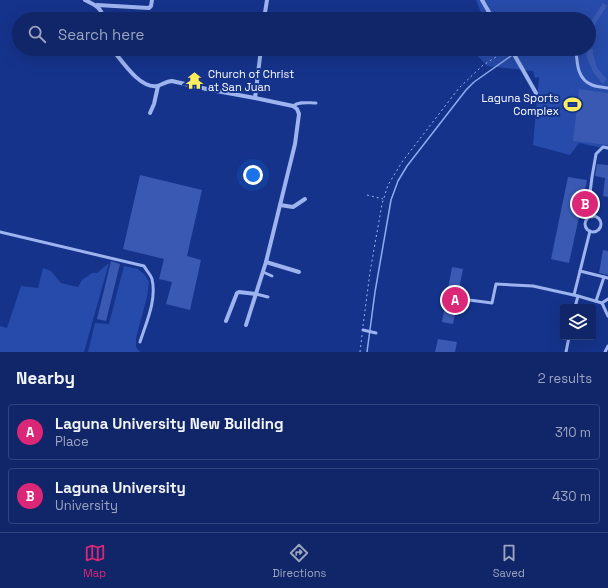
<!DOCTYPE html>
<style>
:root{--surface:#102668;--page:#1e3271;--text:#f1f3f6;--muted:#9ca5c0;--line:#30437c;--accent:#db2777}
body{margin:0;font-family:"Space Grotesk",sans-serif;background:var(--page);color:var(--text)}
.controls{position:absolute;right:12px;bottom:12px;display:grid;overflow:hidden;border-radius:4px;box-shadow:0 4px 16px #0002}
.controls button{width:36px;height:36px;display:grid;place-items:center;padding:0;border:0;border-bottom:1px solid var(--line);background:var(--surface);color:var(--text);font:20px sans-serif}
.you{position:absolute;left:253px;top:175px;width:14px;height:14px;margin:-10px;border:3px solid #fff;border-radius:50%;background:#1a73e8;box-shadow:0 0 0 6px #1a73e833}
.badge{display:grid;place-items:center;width:26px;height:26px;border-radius:50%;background:var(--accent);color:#fff;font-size:13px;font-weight:700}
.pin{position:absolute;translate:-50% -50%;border:2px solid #fff;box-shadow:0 1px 4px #0006}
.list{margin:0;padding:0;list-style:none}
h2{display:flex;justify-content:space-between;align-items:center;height:52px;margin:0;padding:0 16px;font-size:17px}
h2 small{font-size:13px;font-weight:400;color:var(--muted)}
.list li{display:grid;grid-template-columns:26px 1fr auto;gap:12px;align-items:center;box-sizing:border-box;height:56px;margin:0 8px 8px;padding:0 8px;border:1px solid var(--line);border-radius:4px}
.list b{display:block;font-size:15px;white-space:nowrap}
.list p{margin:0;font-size:13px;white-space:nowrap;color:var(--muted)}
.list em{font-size:13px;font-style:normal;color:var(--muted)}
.icon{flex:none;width:22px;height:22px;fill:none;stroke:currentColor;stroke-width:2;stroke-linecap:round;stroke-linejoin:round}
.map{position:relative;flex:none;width:608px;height:352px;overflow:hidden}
.search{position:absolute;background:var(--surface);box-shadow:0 4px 16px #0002;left:12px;right:12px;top:12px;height:44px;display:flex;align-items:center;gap:10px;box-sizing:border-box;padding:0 14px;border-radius:22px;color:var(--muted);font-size:15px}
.sheet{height:180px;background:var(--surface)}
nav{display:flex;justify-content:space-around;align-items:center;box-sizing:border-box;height:56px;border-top:1px solid var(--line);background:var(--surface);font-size:11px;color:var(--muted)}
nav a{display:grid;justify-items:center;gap:2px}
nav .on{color:var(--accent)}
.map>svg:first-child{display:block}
</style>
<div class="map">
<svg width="608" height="352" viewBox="0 0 608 352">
<rect width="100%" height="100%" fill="#15338b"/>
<g fill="#274baa">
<path d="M 476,0 L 608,0 L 608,149 L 579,143 L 570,155 L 533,145 L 539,77 L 535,78 L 533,71 L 487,66 L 475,53 L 476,49 L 589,49 L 589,19 L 481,19 L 482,15 Z"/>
<path d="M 109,263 L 84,352 L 0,352 L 0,326 L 7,328 L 21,286 L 38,288 L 43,268 L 51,271 L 61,283 L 78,287 L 82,280 L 92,273 L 97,273 Z"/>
<path d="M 124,266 L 138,269 L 145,275 L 149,282 L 147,297 L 136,338 L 136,347 L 140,352 L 88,352 L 95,323 L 109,324 Z"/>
</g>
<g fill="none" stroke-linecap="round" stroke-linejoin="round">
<path stroke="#8facf2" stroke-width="1.5" d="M 367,352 L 375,292 L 391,200 L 398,181 L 407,166 L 466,90 L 474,82 L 511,56"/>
</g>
<g fill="#3959b2">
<path d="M 603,3 L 607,6 L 595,24 L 591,47 L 589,47 L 589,25 Z"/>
<path d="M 586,49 L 593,49 L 593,54 L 597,68 L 607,79 L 603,84 L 593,72 L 587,58 Z"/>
<path d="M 579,89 L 608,93 L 608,145 L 573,141 Z"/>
<path d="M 597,164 L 608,165 L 608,197 L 603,196 L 605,178 L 595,176 Z"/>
<path d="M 140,175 L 202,190 L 187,256 L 201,260 L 190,310 L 166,304 L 172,282 L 159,279 L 164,259 L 123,249 Z"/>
<path d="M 568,177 L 587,180 L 569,263 L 551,259 Z"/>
<path d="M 603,250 L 608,251 L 608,275 L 599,273 Z"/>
<path d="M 111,261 L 120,264 L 106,321 L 97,319 Z"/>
<path d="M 452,267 L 463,269 L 459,289 L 466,290 L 462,310 L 456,309 L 453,324 L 442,322 Z"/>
<path d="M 438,339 L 457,342 L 455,352 L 435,352 Z"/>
</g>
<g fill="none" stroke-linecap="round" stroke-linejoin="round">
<g stroke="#9db4ef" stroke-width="1" stroke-dasharray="2 3" stroke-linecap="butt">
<path d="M 367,195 L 383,199"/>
<path d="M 363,326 L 370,272 L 382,204 L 388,185 L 402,162 L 459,88 L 482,66 L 507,50"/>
<path d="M 360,352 L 362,335"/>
</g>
<g stroke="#9db4ef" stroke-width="3">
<path d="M 576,49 C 577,63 577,79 592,85 C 597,87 603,87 608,88"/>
<path d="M 261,50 L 279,52"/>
<path d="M 293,106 C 299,101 308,103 316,103"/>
<circle cx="593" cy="224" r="8"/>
<path d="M 592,217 L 589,201 L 592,177 L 596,154 L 603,147 L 608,148"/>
<path d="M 0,232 L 144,266 C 146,270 151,275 152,279 C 157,300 146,323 140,342"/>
<path d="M 580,271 L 604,277"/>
<path d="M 263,272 L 272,276"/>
<path d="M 256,294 L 268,297"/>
<path d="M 574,295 L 590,231"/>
<path d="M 469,300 L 492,303 L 496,284 L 533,286 L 578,296 L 602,303 L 608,299"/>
<path d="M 596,301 L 604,277 L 608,278"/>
<path d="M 602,303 L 608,316"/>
<path d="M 575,307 L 578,296"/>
<path d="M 363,330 L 376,333"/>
<path d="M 566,352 L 569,337"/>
<path d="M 605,352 L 608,346"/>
</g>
<g stroke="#9db4ef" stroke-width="4">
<path d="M 85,0 C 95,5 101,7 104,19"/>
<path d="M 482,0 L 493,19"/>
<path d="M 97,5 L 149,8 L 151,6 L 152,0"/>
<path d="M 264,19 L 267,0"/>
<path d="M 112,49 C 122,61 140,89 157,86 C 162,85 166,81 172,81 L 211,90 L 255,98 L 261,49"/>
<path d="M 511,49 L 536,93"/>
<path d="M 150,113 L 154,104 L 158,86"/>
<path d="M 280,205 L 293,207 L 305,199"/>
<path d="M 266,262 L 299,272"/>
<path d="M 226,321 L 237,293 L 239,292 L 256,294"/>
<path d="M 246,325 L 266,262 L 295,144 L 299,114 L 297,109 L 293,106 L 255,98"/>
</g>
</g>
<defs>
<symbol id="temple-bare" viewBox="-9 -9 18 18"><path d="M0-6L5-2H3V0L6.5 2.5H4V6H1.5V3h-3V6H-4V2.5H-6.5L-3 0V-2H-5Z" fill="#ffed5b" stroke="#15338b" stroke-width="2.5" paint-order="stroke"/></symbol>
<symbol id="stadium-bare" viewBox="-9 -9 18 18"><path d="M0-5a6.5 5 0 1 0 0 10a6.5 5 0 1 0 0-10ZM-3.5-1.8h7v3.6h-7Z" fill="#ffed5b" stroke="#15338b" stroke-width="2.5" paint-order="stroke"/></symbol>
</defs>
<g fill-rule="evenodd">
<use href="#temple-bare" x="182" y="68" width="25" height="25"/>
<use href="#stadium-bare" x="560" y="92" width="25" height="25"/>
</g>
<g text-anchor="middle" stroke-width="4" stroke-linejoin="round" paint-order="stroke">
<g font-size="11" fill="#fff" stroke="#15338b" text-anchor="start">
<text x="208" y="78">Church of Christ<tspan x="208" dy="13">at San Juan</tspan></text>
<text x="559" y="102" text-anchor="end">Laguna Sports<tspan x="559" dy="13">Complex</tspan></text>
</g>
</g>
</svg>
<div class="controls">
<button><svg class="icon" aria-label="layers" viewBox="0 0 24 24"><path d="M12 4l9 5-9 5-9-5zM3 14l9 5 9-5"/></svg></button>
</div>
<div class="you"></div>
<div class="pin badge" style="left:455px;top:300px">A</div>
<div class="pin badge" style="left:585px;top:204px">B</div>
<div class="search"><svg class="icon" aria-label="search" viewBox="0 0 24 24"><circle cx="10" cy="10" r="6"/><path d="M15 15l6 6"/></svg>Search here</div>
</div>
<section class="sheet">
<h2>Nearby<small>2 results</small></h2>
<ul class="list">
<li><span class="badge">A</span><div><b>Laguna University New Building</b><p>Place</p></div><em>310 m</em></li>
<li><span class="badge">B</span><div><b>Laguna University</b><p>University</p></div><em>430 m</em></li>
</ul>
</section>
<nav>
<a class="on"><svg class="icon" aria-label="map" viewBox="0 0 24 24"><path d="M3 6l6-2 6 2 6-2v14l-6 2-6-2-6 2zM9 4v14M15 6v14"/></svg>Map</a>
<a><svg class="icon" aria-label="directions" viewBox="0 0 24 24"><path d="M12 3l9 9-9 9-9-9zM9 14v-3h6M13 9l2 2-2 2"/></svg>Directions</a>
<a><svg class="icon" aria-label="saved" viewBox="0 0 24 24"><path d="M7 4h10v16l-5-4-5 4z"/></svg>Saved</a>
</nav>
